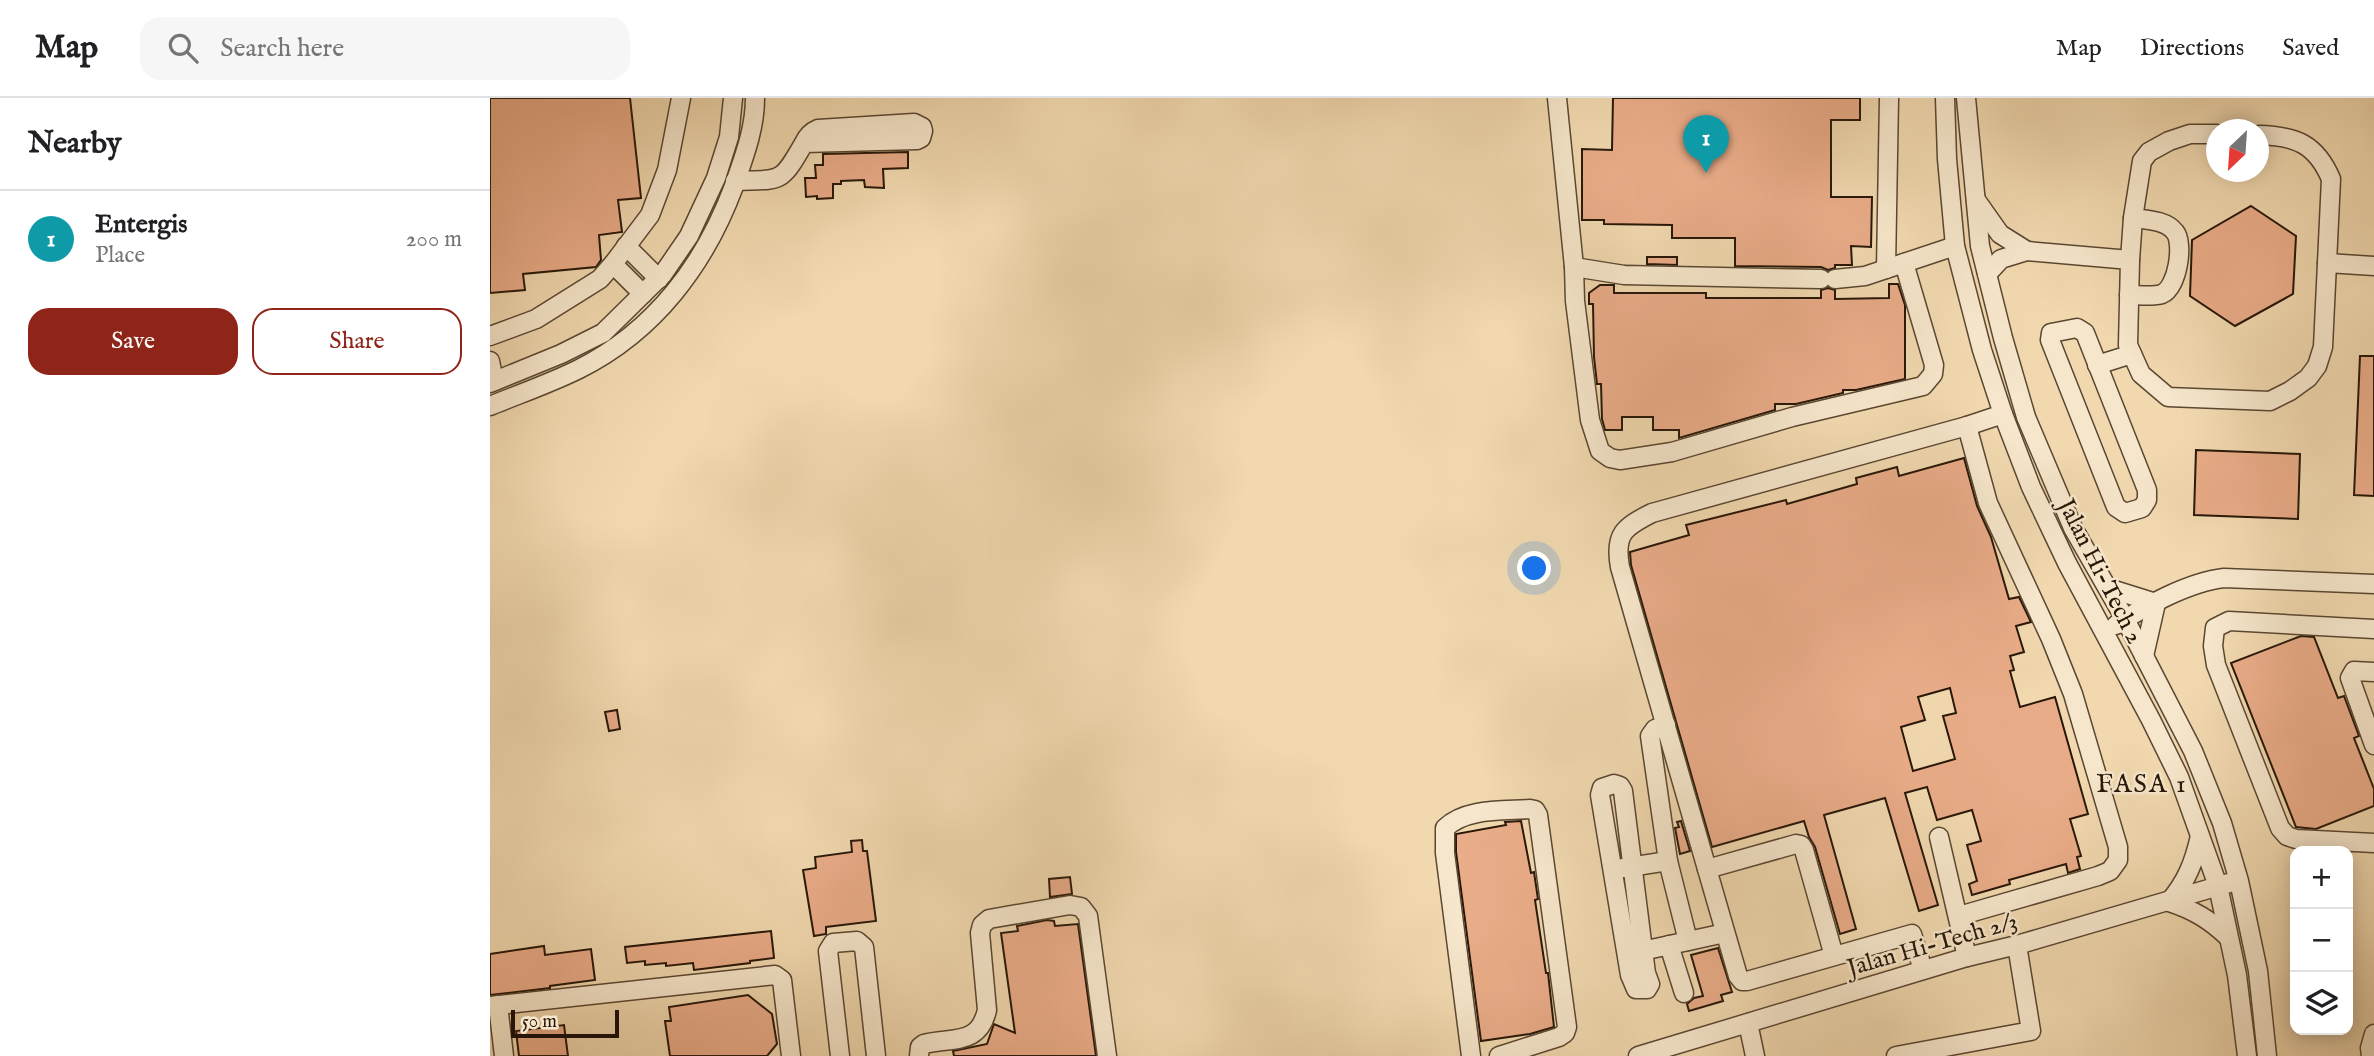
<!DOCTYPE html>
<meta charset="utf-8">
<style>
:root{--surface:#fff;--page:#f6f6f6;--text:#202124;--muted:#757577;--line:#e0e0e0;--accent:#8f2418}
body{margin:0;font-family:"IM FELL English",serif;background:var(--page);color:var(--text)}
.controls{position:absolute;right:21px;bottom:21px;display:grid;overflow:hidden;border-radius:14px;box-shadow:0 4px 18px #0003}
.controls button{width:63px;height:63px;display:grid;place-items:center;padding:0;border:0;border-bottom:2px solid var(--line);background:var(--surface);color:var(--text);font:35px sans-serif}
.compass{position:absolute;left:1716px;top:21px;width:63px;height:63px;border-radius:50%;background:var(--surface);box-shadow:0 4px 18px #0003;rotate:205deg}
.scale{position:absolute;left:21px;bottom:18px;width:108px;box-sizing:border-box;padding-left:7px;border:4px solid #281709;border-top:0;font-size:19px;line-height:24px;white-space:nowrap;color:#281709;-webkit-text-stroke:5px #f6e6cb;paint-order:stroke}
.you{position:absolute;left:1045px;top:471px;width:24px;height:24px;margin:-18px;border:5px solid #fff;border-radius:50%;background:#1a73e8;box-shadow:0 0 0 10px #1a73e833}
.badge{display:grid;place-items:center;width:46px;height:46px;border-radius:50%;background:var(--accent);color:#fff;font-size:23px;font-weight:700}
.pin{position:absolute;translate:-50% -58px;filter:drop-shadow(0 2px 4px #0008)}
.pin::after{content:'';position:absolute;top:37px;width:24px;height:21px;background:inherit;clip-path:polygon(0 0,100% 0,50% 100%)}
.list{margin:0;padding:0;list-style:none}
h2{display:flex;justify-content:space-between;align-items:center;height:91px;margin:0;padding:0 28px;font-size:30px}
h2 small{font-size:23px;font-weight:400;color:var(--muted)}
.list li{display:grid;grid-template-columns:46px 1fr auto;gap:21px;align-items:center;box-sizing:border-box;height:98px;padding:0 28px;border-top:2px solid var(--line)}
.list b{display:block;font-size:26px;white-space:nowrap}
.list p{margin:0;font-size:23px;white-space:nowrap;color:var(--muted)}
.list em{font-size:23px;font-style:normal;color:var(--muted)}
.actions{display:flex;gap:14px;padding:21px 28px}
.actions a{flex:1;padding:16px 0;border:2px solid var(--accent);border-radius:21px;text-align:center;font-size:24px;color:var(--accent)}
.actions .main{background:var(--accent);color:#fff}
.icon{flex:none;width:38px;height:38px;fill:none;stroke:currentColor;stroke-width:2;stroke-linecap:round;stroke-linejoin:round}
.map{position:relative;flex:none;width:1884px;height:958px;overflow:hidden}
header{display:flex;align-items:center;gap:42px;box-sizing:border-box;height:98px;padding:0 35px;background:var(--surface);border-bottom:2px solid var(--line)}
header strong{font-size:33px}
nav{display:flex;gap:38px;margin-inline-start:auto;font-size:24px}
.search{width:490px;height:63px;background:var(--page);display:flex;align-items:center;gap:18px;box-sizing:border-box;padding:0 24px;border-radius:21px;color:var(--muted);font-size:26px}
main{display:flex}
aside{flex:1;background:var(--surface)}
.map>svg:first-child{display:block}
</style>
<header>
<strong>Map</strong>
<div class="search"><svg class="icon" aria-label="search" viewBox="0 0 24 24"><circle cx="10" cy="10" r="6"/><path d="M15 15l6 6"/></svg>Search here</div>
<nav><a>Map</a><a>Directions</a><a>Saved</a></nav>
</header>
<main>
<aside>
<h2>Nearby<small></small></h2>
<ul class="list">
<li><span class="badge" style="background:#0f9aa8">1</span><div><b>Entergis</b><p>Place</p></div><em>200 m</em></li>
</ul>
<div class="actions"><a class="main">Save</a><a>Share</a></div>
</aside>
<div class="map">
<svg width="1884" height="958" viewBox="0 0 1884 958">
<rect width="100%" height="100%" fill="#f1d8af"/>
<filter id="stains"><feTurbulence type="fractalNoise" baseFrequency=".00286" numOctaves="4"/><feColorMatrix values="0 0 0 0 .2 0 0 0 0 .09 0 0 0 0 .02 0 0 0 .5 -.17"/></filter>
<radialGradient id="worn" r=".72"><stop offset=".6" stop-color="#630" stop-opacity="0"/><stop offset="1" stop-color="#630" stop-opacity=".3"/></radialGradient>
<g fill="#e9ac88" stroke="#281709" stroke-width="2" fill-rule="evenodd">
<path d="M 0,0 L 140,0 L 151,100 L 128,102 L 132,134 L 109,137 L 111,162 L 106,169 L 33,176 L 35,192 L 0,195 Z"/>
<path d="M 1123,0 L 1370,0 L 1370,22 L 1341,22 L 1341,99 L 1382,99 L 1381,149 L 1361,148 L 1362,167 L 1345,167 L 1345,170 L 1338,172 L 1331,169 L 1245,168 L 1245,140 L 1182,140 L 1182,127 L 1114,126 L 1114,122 L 1092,122 L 1092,51 L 1122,52 Z"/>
<path d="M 418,54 L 418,70 L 393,71 L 394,90 L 375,89 L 374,82 L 351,83 L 351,86 L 343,86 L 343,100 L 327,101 L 327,98 L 316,99 L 315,80 L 326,80 L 325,67 L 333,67 L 333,56 Z"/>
<path d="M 1761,108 L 1806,138 L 1803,196 L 1745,228 L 1700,198 L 1702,142 Z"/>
<path d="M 1157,159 L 1187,159 L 1187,167 L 1157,166 Z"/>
<path d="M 1399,186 L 1408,186 L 1415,207 L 1415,281 L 1366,292 L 1353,292 L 1353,295 L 1306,306 L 1285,306 L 1285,312 L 1189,340 L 1189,332 L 1163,332 L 1163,319 L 1132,319 L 1132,332 L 1115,332 L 1112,321 L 1111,286 L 1107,286 L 1104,259 L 1103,206 L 1099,206 L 1099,195 L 1110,187 L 1124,187 L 1124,195 L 1216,195 L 1216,200 L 1331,200 L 1331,192 L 1338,190 L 1345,192 L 1345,201 L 1399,200 Z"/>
<path d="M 1870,258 L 1884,258 L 1884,398 L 1864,397 Z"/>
<path d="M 1706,352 L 1810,356 L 1808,421 L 1704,417 Z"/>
<path d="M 1474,360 L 1487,408 L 1501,439 L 1519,501 L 1529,499 L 1541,524 L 1526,528 L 1534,554 L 1520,558 L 1524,572 L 1520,573 L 1530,609 L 1565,599 L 1598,716 L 1580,721 L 1591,758 L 1587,759 L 1590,771 L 1578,775 L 1576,766 L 1519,782 L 1520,786 L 1482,797 L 1479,786 L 1487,783 L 1477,747 L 1491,743 L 1482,712 L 1447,722 L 1437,689 L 1415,695 L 1448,807 L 1429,813 L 1395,700 L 1334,717 L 1366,831 L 1350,836 L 1325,749 L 1319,739 L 1314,723 L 1222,749 L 1141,467 L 1140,454 L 1199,437 L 1196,427 L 1296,402 L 1297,406 L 1367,386 L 1366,380 L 1407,369 L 1409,378 ZM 1460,590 L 1466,615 L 1453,618 L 1465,661 L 1423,673 L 1411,629 L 1435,622 L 1428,599 Z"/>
<path d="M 1811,538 L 1824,539 L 1848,600 L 1854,598 L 1869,638 L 1864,640 L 1884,691 L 1884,708 L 1826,731 L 1806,729 L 1741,565 Z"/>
<path d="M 127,612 L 130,631 L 119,633 L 115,614 Z"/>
<path d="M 1031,723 L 1041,775 L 1044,774 L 1048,801 L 1045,802 L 1056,875 L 1058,875 L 1064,929 L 1040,936 L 991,943 L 966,754 L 966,736 L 1016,727 L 1015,724 Z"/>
<path d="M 1191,723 L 1200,753 L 1190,756 L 1185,730 L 1189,729 L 1187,724 Z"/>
<path d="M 372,742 L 373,753 L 377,753 L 386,823 L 336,829 L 336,836 L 324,838 L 313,772 L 326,770 L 325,759 L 362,754 L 361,743 Z"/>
<path d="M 580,779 L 582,796 L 560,799 L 559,781 Z"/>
<path d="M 557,822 L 564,823 L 565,828 L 588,826 L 606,958 L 464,958 L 463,953 L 497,946 L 504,926 L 525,935 L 511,835 L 528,833 L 527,828 Z"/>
<path d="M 281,833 L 284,860 L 260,863 L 260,865 L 204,872 L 203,865 L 176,868 L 176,865 L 155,867 L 155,863 L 137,865 L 135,849 Z"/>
<path d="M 54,848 L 55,857 L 101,851 L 105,882 L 60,888 L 60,890 L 0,897 L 0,856 Z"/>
<path d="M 1228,850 L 1242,894 L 1231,897 L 1233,903 L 1199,913 L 1197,906 L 1204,900 L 1213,898 L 1201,857 Z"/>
<path d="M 258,897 L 282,916 L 287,946 L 277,958 L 180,958 L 175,923 L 181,923 L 179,909 Z"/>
<path d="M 74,927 L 78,958 L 29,958 L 26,933 Z"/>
</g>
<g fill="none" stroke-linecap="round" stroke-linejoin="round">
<defs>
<g id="minor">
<path d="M 1067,0 L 1084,169 L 1085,203 L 1100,322 L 1110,353 L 1120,360 L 1130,362 L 1182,354 L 1302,319 L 1433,288 L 1443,276 L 1444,267 L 1414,165"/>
<path d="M 1455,0 L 1457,61 L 1465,148 L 1492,252 L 1513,316 L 1541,389 L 1577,465 L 1661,622 L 1689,679 L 1728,788 L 1747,877 L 1757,958"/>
<path d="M 1476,0 L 1490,148 L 1513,240 L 1536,319 L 1583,430 L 1635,521 L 1703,653 L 1732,725 L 1749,783 L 1768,873 L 1777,958"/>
<path d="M 1727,36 L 1700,36 L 1679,43 L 1659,54 L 1652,63 L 1643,120 L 1640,162 L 1638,247 L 1651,276 L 1678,299 L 1780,303 L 1800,293 L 1818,280 L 1827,268 L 1833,249 L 1841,81 C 1826,46 1806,38 1769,37"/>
<path d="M 245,83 C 292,81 290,87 314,45 C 317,38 321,34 328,31 L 424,25 L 432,29 L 433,33 L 431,40 L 427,42 L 314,45"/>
<path d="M 1486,102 L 1510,136 L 1537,153"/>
<path d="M 136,148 L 169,181"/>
<path d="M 1837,165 L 1884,168"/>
<path d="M 123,166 L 153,196"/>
<path d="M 1084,169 L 1134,177 L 1331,181"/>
<path d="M 1396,171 L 1399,0"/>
<path d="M 1497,176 L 1511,161 L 1537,153 L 1640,162"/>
<path d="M 1345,181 L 1375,178 L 1465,148"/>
<path d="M 1639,197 C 1649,197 1663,199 1672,196 C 1688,189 1694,145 1685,134 C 1676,122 1657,122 1643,120"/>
<path d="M 1587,230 L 1595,235 L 1657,392 L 1657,402 L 1652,410 L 1635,415 L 1626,409 L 1560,242 L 1561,235 Z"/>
<path d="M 0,238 L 46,221 L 110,181 L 123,166 L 160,117 L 177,72 L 191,0"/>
<path d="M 0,263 L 4,283"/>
<path d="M 1607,267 L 1642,256"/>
<path d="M 0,285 L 71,256 L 113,235 L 173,176 L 199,138 L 226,80 L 239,39 L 243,0"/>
<path d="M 0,308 C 29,296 61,285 89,271 C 165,233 215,166 244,88 C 254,59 265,31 265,0"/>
<path d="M 1618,490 L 1666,505 L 1654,558"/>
<path d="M 1626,527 C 1655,508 1699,484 1734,480 L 1884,486"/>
<path d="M 1884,531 L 1739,523 L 1725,530 L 1723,548 L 1726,567 L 1790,730 L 1797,738 L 1806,741 L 1884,745"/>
<path d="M 1884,574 L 1864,573 L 1860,580 L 1884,647"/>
<path d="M 1176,627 L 1165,631 L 1160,638 L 1178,763 L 1198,843"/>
<path d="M 1124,686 L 1130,688 L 1133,693 L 1153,852 L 1156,875 L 1160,886 L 1157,891 L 1146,891 L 1140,877 L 1110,697 L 1112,690 Z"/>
<path d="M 1710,738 C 1704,764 1697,783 1679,804 C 1704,812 1720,822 1738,839"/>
<path d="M 1449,739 L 1477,859"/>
<path d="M 1133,770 L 1178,763"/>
<path d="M 1217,771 L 1130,469 C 1124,436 1134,429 1162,415 L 1477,328 L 1513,316"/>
<path d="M 1469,818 L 1608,778 L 1620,773 L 1628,762 L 1628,749 L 1583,596 L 1561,541 L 1498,405 L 1477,328"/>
<path d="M 1179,847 L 1194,895"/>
<path d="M 1143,855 L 1235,835"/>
<path d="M 1344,858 L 1314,752 L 1311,747 L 1306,746 L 1217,771 L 1248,878 L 1252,883 L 1257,883 L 1422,836 L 1433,872"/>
<path d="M 8,907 L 14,958"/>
<path d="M 0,908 L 285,877 L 292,882 L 301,958"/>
<path d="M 1258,925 L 1265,958"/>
<path d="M 350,958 L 338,853 L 343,845 L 367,843 L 374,849 L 386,958"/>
<path d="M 429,958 L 430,949 L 434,946 C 462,939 489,948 497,912 L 490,835 L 492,827 L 499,821 L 580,807 L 591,809 L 598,818 L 617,958"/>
<path d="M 981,958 L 955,755 L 955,730 C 976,710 1012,713 1040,711 L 1045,712 L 1048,717 L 1077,929 L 1075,935 L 1069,939 L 1009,958"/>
<path d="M 1148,958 L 1477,859 L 1527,847 L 1739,785"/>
<path d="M 1406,958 L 1541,933 L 1527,847"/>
<path d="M 1881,958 L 1880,950 L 1884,936"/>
</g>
</defs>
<use href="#minor" stroke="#5a4732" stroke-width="21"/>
<use href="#minor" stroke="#f6e6cb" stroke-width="18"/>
</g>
<g text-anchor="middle" stroke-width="5" stroke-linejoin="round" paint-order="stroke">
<g font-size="24" fill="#281709" stroke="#f6e6cb">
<text transform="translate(1611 473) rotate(63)" y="8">Jalan Hi-Tech 2</text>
<text transform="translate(1442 846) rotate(-16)" y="8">Jalan Hi-Tech 2/3</text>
</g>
<g font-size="26" letter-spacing="2" fill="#281709" stroke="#f6e6cb">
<text x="1652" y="694">FASA 1</text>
</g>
</g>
<rect width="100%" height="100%" filter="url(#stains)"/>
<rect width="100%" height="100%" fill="url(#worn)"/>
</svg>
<div class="controls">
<button>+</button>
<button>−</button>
<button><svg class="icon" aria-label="layers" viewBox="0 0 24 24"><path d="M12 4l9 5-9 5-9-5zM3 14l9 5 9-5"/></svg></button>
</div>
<svg class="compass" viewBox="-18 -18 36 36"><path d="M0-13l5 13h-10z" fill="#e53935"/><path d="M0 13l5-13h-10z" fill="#757577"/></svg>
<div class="scale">50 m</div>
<div class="you"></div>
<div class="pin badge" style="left:1216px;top:75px;background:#0f9aa8">1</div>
</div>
</main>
